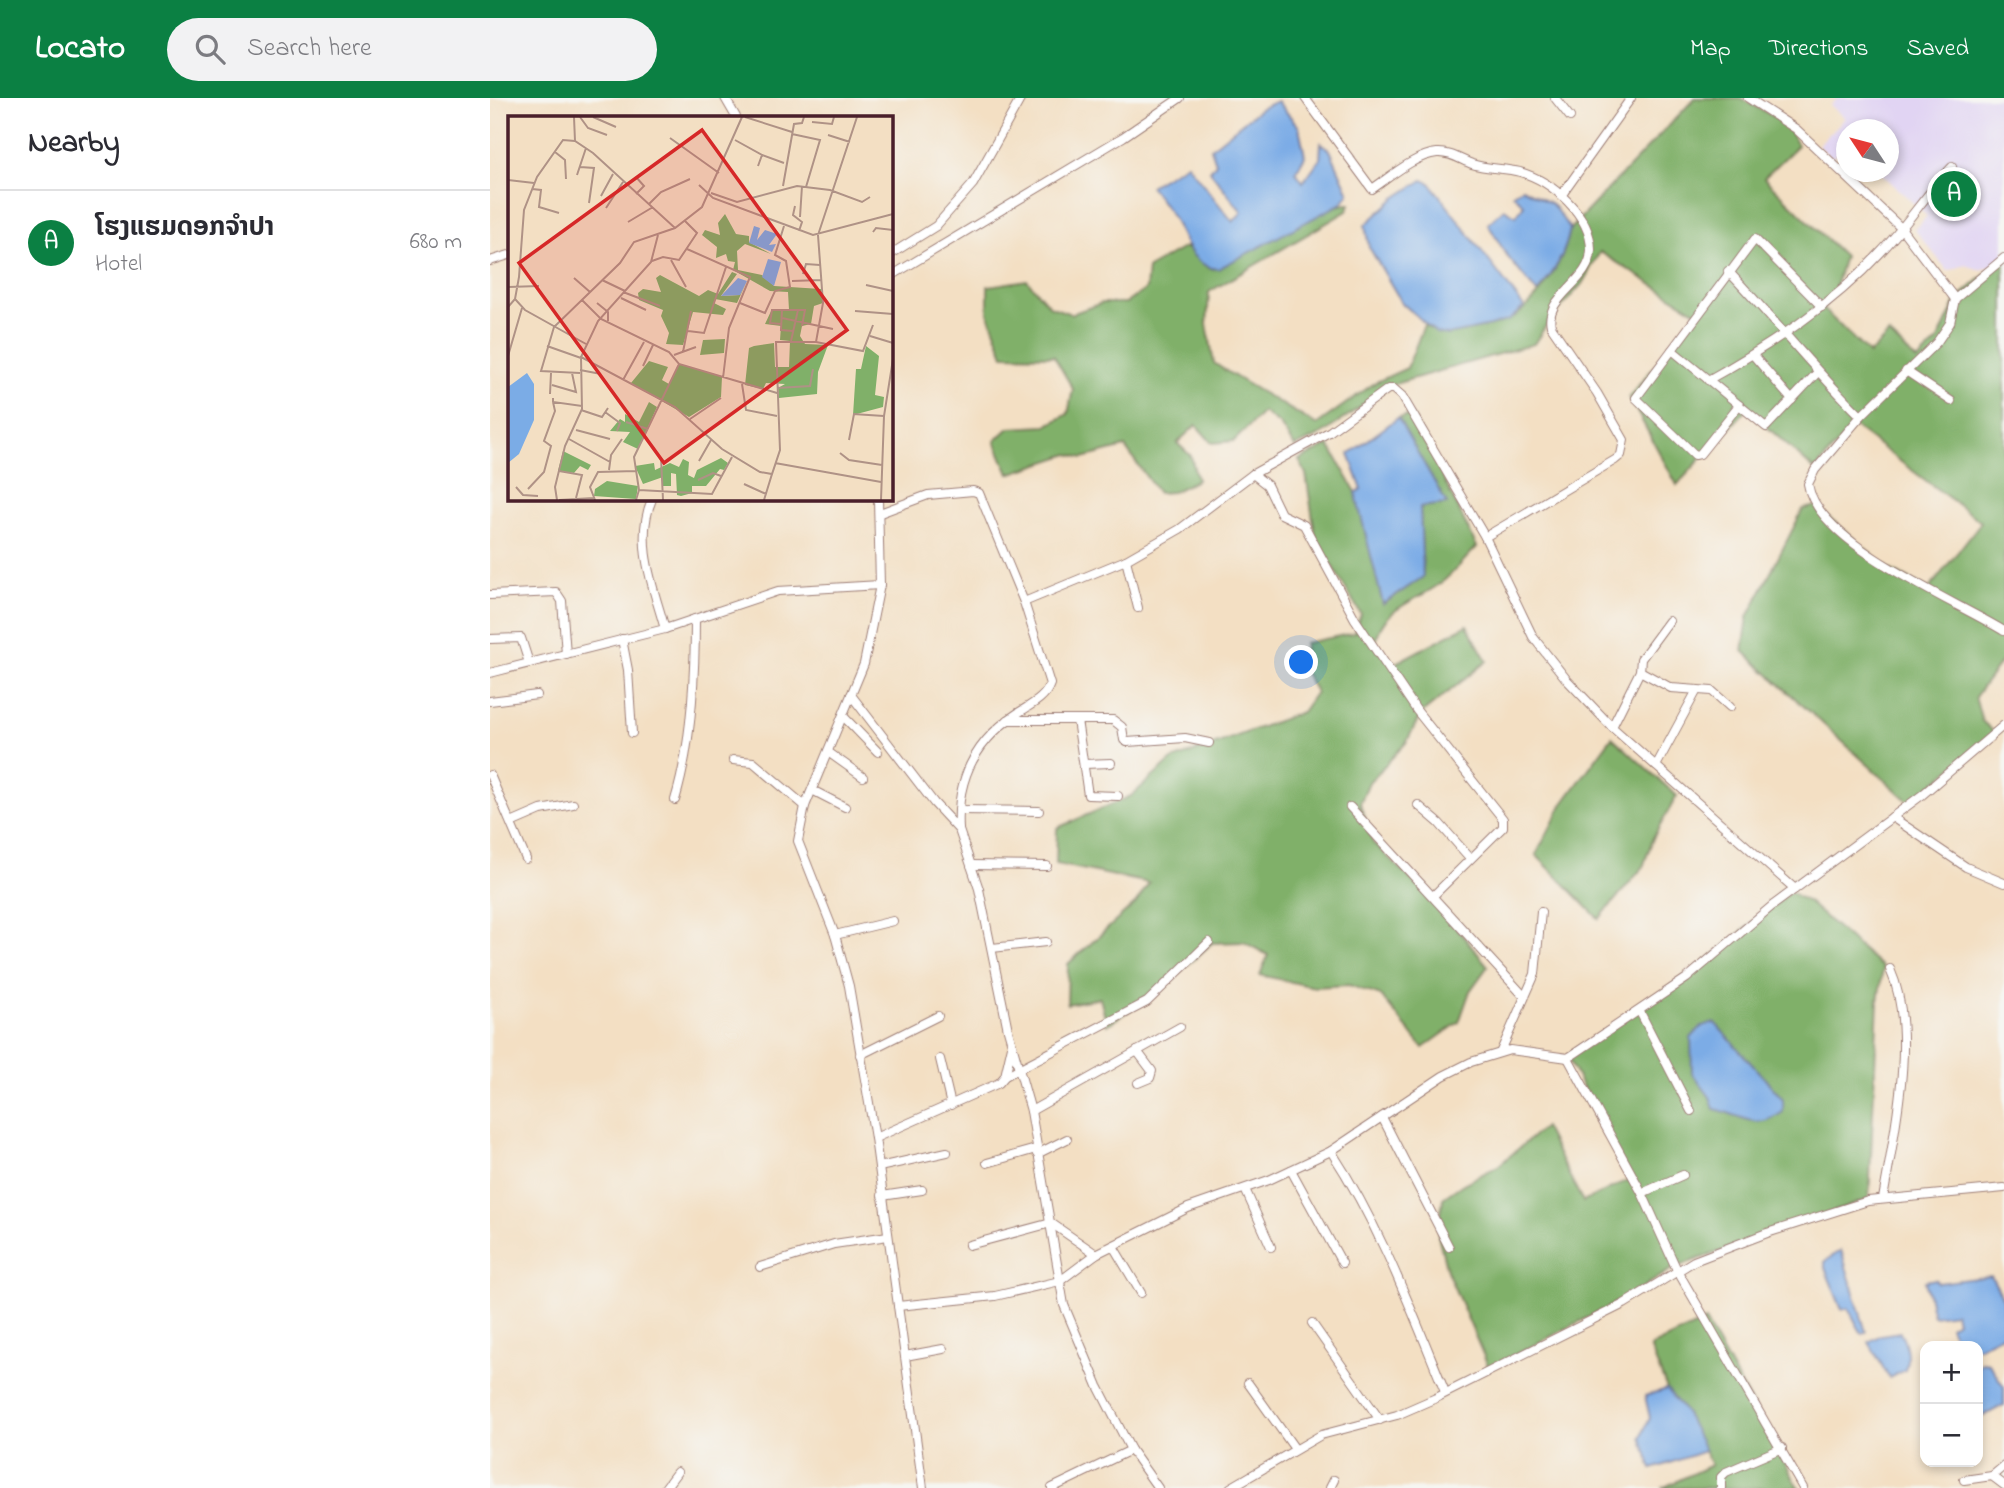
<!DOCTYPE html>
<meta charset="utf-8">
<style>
:root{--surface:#fff;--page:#f2f2f3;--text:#2b2b33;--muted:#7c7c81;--line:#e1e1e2;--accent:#0b8043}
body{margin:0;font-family:"Indie Flower","Noto Sans Lao",sans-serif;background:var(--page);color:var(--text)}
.controls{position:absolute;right:21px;bottom:21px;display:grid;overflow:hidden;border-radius:14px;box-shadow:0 4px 10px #0003}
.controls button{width:63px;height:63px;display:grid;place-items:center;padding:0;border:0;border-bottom:2px solid var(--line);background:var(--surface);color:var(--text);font:35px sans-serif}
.compass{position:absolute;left:1346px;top:21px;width:63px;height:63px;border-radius:50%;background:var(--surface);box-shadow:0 4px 10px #0003;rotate:306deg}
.you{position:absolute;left:812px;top:565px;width:24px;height:24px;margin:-18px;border:5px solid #fff;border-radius:50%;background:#1a73e8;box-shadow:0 0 0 10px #1a73e833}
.badge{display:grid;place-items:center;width:46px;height:46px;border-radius:50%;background:var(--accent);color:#fff;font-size:23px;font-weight:700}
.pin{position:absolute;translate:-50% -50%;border:4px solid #fff;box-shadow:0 2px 7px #0006}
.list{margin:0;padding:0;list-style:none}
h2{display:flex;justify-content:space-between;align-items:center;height:91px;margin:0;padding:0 28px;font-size:30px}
h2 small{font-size:23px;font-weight:400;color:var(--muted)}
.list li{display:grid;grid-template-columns:46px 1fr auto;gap:21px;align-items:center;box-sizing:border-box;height:105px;padding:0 28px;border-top:2px solid var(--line)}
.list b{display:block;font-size:26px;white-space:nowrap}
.list p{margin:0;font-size:23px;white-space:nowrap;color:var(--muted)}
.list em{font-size:23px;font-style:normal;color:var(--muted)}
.icon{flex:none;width:38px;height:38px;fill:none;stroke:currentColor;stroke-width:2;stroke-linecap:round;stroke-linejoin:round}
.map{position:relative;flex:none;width:1514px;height:1390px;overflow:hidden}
header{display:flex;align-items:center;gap:42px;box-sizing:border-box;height:98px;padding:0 35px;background:var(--accent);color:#fff}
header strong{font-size:33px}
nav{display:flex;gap:38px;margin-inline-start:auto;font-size:24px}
.search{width:490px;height:63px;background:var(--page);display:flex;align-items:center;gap:18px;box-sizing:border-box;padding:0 24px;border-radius:38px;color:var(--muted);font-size:26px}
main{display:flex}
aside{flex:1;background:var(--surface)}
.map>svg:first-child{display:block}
</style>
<header>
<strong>Locato</strong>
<div class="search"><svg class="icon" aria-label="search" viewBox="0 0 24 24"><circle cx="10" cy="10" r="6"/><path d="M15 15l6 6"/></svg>Search here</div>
<nav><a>Map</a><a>Directions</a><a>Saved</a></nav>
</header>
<main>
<aside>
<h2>Nearby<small></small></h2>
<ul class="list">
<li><span class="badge">A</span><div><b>ໂຮງແຮມດອກຈຳປາ</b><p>Hotel</p></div><em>680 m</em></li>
</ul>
</aside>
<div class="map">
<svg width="1514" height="1390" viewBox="0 0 1514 1390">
<rect width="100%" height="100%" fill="#f6f6f2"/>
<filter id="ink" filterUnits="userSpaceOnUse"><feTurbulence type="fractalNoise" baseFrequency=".0143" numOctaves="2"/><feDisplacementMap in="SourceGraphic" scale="14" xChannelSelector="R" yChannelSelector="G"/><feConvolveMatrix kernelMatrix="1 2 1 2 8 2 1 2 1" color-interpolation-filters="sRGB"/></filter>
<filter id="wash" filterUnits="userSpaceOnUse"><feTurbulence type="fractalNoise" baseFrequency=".00686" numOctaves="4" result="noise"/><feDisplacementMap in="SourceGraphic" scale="28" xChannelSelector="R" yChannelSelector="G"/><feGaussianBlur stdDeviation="1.57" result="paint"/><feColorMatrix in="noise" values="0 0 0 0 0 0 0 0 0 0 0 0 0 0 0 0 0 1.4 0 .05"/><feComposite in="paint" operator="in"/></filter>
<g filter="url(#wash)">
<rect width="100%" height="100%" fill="#f3dfc3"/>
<path fill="#e1d4f3" d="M 1348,0 L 1514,0 L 1514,160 L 1510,165 L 1491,172 L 1475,167 L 1458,173 L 1425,132 L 1437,118 L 1390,74 L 1398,74 L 1398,32 L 1356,32 L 1356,47 L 1342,60 L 1328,47 L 1355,20 L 1340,7 Z"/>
<g fill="#80b069" stroke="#65684a" stroke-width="2">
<path d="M 1205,0 L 1250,0 L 1295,25 L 1308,47 L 1274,80 L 1354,158 L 1343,197 L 1332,210 L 1379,256 L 1399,236 L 1427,263 L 1447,244 L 1467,201 L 1514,160 L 1514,560 L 1485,599 L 1492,623 L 1505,635 L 1420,705 L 1253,553 L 1258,519 L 1313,411 L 1326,408 L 1399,471 L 1439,491 L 1491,424 L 1363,328 L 1325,372 L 1257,311 L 1187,387 L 1139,299 L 1208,215 L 1110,154 L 1092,186 L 1059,223 L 1044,246 L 901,287 L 831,337 L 805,349 L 790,327 L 773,314 L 744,343 L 722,345 L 706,327 L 687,345 L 701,358 L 707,382 L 683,394 L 668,395 L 635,349 L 593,360 L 579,356 L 519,376 L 505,343 L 519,330 L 556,328 L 578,316 L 583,291 L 564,258 L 514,257 L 498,214 L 498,188 L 537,182 L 559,208 L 581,216 L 612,205 L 636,205 L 656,191 L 658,170 L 695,149 L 719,170 L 728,171 C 752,157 837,103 860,106 L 857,113 L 719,194 L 717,226 L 724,265 C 758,288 792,305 826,327 L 886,284 L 917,270 L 934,227 C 950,238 961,236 980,232 C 992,230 1005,228 1017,222 C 1047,209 1075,162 1080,131 Z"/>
<path d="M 922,317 L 987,449 C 975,461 964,475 951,485 C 923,506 892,508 885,547 L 902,567 L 977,527 L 997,563 L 931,616 L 916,645 L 879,684 L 870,705 L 883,745 L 946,805 L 998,868 L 980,893 L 969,924 L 933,950 L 891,898 L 859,887 L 824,889 L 770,877 L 778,857 L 754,844 L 722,845 L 665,896 L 617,927 L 610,900 L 577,906 L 578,866 L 646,805 L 659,785 L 566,766 L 567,730 L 641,698 L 682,662 L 812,614 L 826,594 L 813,571 L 815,545 L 864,535 L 871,516 L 826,441 L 816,376 L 809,362 L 839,347 L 866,394 L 893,506 L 933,479 L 930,408 L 956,406 L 908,320 Z"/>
<path d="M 1122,639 L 1187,698 L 1163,740 L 1153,769 L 1109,821 L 1046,757 L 1072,707 Z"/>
<path d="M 1300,794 L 1318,804 L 1393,870 L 1388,903 L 1379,1101 L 1186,1169 L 1132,1202 L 999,1270 L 957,1173 L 948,1137 L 953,1100 L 973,1086 L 1008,1068 L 1054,1029 L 1093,1104 L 1140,1081 L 1077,959 L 1198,878 Z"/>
<path d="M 1215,1223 L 1309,1390 L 1172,1390 L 1221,1367 L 1195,1314 L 1177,1291 L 1160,1249 Z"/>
</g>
<g fill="#7bace6" stroke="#626688" stroke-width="2">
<path d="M 787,3 L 809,29 L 815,58 L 806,74 L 813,84 L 830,61 L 831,45 L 840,52 L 859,95 L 852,105 L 728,171 C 701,169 693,139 683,120 C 676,109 667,98 660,88 L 697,66 L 743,124 L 752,114 L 720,73 L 726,65 L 721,50 L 771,10 Z"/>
<path d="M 933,82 L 940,85 L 1034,209 L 1019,222 L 1000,228 L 958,237 L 946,235 L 912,205 L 879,149 L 875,127 L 905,100 Z"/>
<path d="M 1032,90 L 1062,106 L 1080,131 C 1075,157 1064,175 1047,195 L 1017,158 L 998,126 L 1014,111 L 1026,118 L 1034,107 L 1023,96 Z"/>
<path d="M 908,320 L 957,406 L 930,409 L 933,479 L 893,506 L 868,406 L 866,394 L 872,392 L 859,356 Z"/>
<path d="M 1225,925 L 1293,1001 L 1293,1014 C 1265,1034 1253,1017 1224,1011 L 1220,999 L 1202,975 L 1201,940 L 1212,928 Z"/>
<path d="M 1351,1152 L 1376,1234 L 1372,1236 L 1358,1210 L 1352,1212 L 1335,1170 L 1335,1163 Z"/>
<path d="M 1501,1178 L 1514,1202 L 1514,1236 L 1488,1249 L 1467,1248 L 1460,1228 L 1467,1223 L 1465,1215 L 1443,1218 L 1435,1183 L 1445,1181 L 1448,1185 Z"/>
<path d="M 1410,1234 C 1417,1245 1419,1260 1415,1272 L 1399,1280 L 1379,1244 L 1391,1237 Z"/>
<path d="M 1492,1264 L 1499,1265 L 1514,1289 L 1514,1307 L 1488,1321 L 1488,1267 Z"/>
<path d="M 1177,1291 L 1195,1314 L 1215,1353 L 1162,1371 L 1151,1339 L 1160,1320 L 1155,1298 Z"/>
</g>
</g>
<g filter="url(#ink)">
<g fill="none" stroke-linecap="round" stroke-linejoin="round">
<defs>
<g id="minor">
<path d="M 235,0 L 246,19"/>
<path d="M 815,0 L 882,91 C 900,79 925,57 947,55 C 960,54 971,62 982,66 C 997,71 1014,70 1030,74 C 1062,83 1101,117 1101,152 C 1101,184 1054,198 1061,228 L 1107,295 L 1134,342 L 1131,357 L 1125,362 L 995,439"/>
<path d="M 1065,0 L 1080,19"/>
<path d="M 1258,0 L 1306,31 L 1411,130 L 1465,201"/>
<path d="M 1071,98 L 1141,0"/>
<path d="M 401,156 L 446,128 L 483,86 L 531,0"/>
<path d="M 1514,160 L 1465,201 L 1460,225 L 1447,244 L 1371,318 L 1325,372 L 1318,386 C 1327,446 1466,503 1514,533"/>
<path d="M 0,163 L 19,157"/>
<path d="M 1238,173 C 1284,221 1324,272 1371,318"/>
<path d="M 401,178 L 633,39 L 690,0"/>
<path d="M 1182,252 L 1276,329 L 1327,275"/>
<path d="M 1263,257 L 1302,302"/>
<path d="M 1416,273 L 1461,303"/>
<path d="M 1218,282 C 1281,247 1341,208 1390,155 C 1416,128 1436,96 1462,69"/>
<path d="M 1249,307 L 1210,356 L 1205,357 L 1146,300 L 1265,141 L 1332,209"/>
<path d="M 763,376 L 777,387 L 791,416 L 814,427 L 865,521 L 927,613 L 1013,721 L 1013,729 L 944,797"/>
<path d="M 162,401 C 144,444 163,488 175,531"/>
<path d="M 388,401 L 390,487 L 374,566 L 315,708 L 308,743 L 345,837 L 359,888 L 385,1040 L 433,1390"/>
<path d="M 390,415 L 438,397 L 483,393 L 489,395 L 534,504 L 560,586 C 555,601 540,607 528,615 C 486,642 466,681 469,731"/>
<path d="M 636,462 L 648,510"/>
<path d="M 0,497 L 66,494 L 72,503 L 76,556"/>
<path d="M 534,504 L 636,462 L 690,431 L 763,376 L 839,334 L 898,291 L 904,291 L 912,298 L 995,439 L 1043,539 L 1077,582 L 1122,629 L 1305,791"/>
<path d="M 0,541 L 31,540 L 39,565"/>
<path d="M 132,541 L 138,572 L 142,635"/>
<path d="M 1150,573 L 1181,590 L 1222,593 L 1240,609"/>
<path d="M 0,575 L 175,531 L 288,493 L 390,487"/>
<path d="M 361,597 L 444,705 L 469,732 L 489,791 L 518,932 L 541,1013 L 574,1207 L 608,1288 L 641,1352 L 668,1390"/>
<path d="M 0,603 L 47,597"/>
<path d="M 353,618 L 388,654"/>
<path d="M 518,622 L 623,622 L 632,629 L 634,642 L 637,644 L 695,640 L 719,645"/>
<path d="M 587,622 L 598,697 L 628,698"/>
<path d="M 1122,629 L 1150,573 L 1151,561 L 1179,523"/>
<path d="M 338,654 L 373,679"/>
<path d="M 243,662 L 263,664 L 315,708"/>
<path d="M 594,666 L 621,665"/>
<path d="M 1166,668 L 1207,592"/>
<path d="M 0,677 L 36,761"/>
<path d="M 322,692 L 355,709"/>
<path d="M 185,702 C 202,646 205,579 205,521"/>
<path d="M 928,707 L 949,725 L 980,760"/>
<path d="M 860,709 L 1034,898"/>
<path d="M 469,712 L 549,713"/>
<path d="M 1402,719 L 1476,769 L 1514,785"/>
<path d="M 21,725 L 51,712 L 83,706"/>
<path d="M 481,767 L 557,768"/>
<path d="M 345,837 L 403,823"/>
<path d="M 502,850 L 556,844"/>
<path d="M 1150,914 L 1201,1013"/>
<path d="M 647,953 L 662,973 L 660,980 L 648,985"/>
<path d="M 1011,953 L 1045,876 L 1051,814"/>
<path d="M 370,957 L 448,918"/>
<path d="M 1078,960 L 1152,1095 L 1187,1172 L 1313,1390"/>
<path d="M 450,961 L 461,1007"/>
<path d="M 515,978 L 657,904 L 719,844"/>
<path d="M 541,1013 L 690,929"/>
<path d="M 892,1019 L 959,1149"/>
<path d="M 385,1040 L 509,985 L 515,978 L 522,948"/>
<path d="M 841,1053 C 890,1128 921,1211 955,1294"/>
<path d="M 547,1056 L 577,1041"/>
<path d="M 497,1065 L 546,1051"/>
<path d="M 389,1069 L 457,1054"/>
<path d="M 801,1072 L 852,1165"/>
<path d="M 755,1091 L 781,1149"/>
<path d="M 1152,1095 L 1193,1077"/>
<path d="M 392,1098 L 432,1092"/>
<path d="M 1393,1101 C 1404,1036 1428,933 1400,871"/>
<path d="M 479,1147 L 561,1125 L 606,1156"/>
<path d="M 623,1148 L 651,1195"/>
<path d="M 270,1169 L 344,1146 L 398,1138"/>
<path d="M 408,1208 L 505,1198 L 570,1183 L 606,1156 L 698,1110 L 779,1082 L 841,1053 L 953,978 L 981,964 L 1020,952 L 1078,960 L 1197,880 L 1282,808 L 1432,697 L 1514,627"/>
<path d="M 822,1225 L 890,1322"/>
<path d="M 415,1258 L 453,1251"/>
<path d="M 758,1285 L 805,1351"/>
<path d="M 1502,1378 L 1514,1368"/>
<path d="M 1474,1382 L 1502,1378 L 1514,1387"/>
<path d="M 175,1390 L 187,1374"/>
<path d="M 562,1390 L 641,1352"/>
<path d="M 740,1390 L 831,1337 L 907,1317 L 946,1300 L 1134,1206 L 1204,1163 L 1277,1135 L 1378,1103 L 1514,1090"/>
<path d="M 840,1390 L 844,1382"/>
<path d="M 1231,1390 L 1231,1379 L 1236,1374 L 1292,1350"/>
</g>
</defs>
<use href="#minor" stroke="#9e7f77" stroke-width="10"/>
<use href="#minor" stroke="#fff" stroke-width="8"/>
</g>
</g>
<g transform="translate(18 18)">
<rect width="385" height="385" fill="#f3dfc3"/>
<path d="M 217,98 L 228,118 L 241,120 L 241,126 L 263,138 L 237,128 L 229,135 L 230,154 L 254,159 L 266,170 L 313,173 L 315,187 L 306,190 L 303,208 L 294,210 L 292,220 L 297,228 L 320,229 L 310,256 L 309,278 L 271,282 L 270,272 L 277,268 L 258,267 L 255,273 L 237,269 L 241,232 L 246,230 L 266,227 L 267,251 L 281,251 L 282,225 L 272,224 L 273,210 L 257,208 L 264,193 L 281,194 L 280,176 L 262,175 L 225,154 L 227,146 L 220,145 L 218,138 L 208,142 L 209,131 L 194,119 L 197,114 L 212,119 L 210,107 ZM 224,156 L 229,158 L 213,180 L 232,179 L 239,165 L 229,187 L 207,183 L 206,187 L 218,193 L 215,199 L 185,196 L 175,229 L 158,228 L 161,217 L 153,200 L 155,194 L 131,184 L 130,177 L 135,173 L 153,176 L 148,162 L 152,159 L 191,180 L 200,174 L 210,178 ZM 217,223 L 216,237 L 192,239 L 195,224 ZM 358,230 L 371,240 L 367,279 L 376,281 L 375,291 L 345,299 L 348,253 L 353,253 ZM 141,245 L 160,251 L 154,264 L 161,268 L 171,248 L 214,261 L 213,281 L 181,301 L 123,267 ZM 141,286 L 149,291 L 130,333 L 115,326 L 122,316 L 102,315 L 112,303 L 117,306 L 117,298 L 131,306 ZM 55,335 L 83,349 L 80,354 L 72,350 L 66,357 L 50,355 ZM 213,342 L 220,347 L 216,354 L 212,353 L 198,370 L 184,370 L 184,377 L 173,380 L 169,379 L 168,358 L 163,357 L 163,370 L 155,370 L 155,361 L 135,368 L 127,350 L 146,347 L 147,354 L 162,347 L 171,351 L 175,343 L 181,346 L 180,359 L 186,362 L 189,354 ZM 99,365 L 130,370 L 128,383 L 86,380 L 87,373 Z" fill="#80b069"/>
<path d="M 246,110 L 252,112 L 249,124 L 257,114 L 269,118 L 261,129 L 268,128 L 264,136 L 241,127 ZM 260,143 L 273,146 L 266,170 L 254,161 ZM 230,162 L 239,165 L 232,179 L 213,180 ZM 19,257 L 26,268 L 26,304 L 11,338 L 0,347 L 0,271 Z" fill="#7bace6"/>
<path fill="none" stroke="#af9286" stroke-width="2" d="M 66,1 L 67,25M 72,1 L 80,12 L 99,19M 85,1 L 108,11M 237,1 L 284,16M 304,6 L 324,8 L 326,1M 284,18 L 312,24 L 298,71M 320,19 L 342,26M 162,22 L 211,57M 227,24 L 254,39 L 250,50M 47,36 L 57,44 L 58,63M 254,39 L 276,47M 72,51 L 86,52 L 81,87M 69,59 L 78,32M 128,61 L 136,70 L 128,78M 0,64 L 26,67M 191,69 L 205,82 L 305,119 L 385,98M 275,70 L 286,8 L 294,7 L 296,1M 24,73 L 33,74 L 31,91 L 51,97M 203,77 L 229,86 L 289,70 L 322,74 L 354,86 L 362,81M 93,80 L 105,58M 141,88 L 153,76 L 182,63M 287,90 L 285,99 L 294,106 L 291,115M 98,92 L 115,66M 292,101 L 294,70M 120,106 L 145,91M 365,116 L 368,112 L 385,114M 150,119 L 143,146 L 90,205 L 73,241 L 167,291 L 214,333 L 252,356 L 264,358 L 272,334 L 268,226 L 308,226 L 355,235 L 365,209M 179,133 L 242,161 L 221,212 L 215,262M 163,144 L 178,171M 144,145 L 155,141 L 171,144 L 189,117 L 177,105M 295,158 L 298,148 L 312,149M 66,162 L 82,176M 94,164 L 117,175M 284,165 L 313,164M 358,169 L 385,175M 0,171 L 31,170M 115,176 L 152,190M 113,182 L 138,194M 7,183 L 17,194 L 78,228M 74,184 L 93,203 L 161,236 L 171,248 L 269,277M 89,187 L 100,196 L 100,205M 232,187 L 257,197 L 267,175 L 282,171 L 278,145 L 267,139 L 276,110M 0,191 L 7,183 L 11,161 L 16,94 L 29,61 L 55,24 L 67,25 L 85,37 L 167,112M 274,194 L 273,214 L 285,215M 347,195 L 385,198M 274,202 L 325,213M 273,208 L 262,207 L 264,194 L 297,194 L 294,210M 180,215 L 196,217 L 218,151M 362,220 L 385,227M 283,225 L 290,194M 308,226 L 315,187 L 310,119 L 349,1M 39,230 L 73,242M 175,236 L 183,195M 166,239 L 188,231M 0,240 L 14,192M 135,250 L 145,229M 72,254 L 93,258M 72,257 L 33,255 L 46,211 L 112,147 L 126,126 L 167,112 L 194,91 L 234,1M 115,264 L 136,226M 234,268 L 238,294 L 269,300M 44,269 L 68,276 L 64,257M 269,272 L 302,270 L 305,253M 42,278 L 43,257M 45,282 L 45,286 L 74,290M 73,294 L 94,301 L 100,292M 97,296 L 112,307 L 109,315M 345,298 L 376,300M 182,303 L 213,282M 118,306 L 140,313M 68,314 L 102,323M 61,323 L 102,346M 341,324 L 346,298M 332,337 L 341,344 L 374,349M 153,341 L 155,384M 191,345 L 203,324M 267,347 L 373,366M 101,354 L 103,339 L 114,323M 51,355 L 74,359 L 68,382M 190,364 L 205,357 L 213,360M 236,368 L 258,378M 8,371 L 15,379 L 30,380M 20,373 L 36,356 L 43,330 L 36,325 L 47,295 L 45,286M 131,374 L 204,378 L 224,341M 49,384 L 47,371 L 57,330 L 74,293 L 73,241M 51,384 L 86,382M 87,384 L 82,371 L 90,356 L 128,355M 128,384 L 131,374 L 126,341 L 171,248M 256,384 L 264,358M 373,384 L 376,300 L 385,243"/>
<path fill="#d62828" fill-opacity="0.15" stroke="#d62828" stroke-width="3.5" d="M 194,14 L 339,214 L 156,347 L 11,147 Z"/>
<rect width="385" height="385" fill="none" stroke="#4a1f2b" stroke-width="3.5"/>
</g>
</svg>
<div class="controls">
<button>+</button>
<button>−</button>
</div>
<svg class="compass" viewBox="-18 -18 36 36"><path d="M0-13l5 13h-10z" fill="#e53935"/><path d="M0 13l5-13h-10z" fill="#7c7c81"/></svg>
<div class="you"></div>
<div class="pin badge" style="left:1464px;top:96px">A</div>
</div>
</main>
